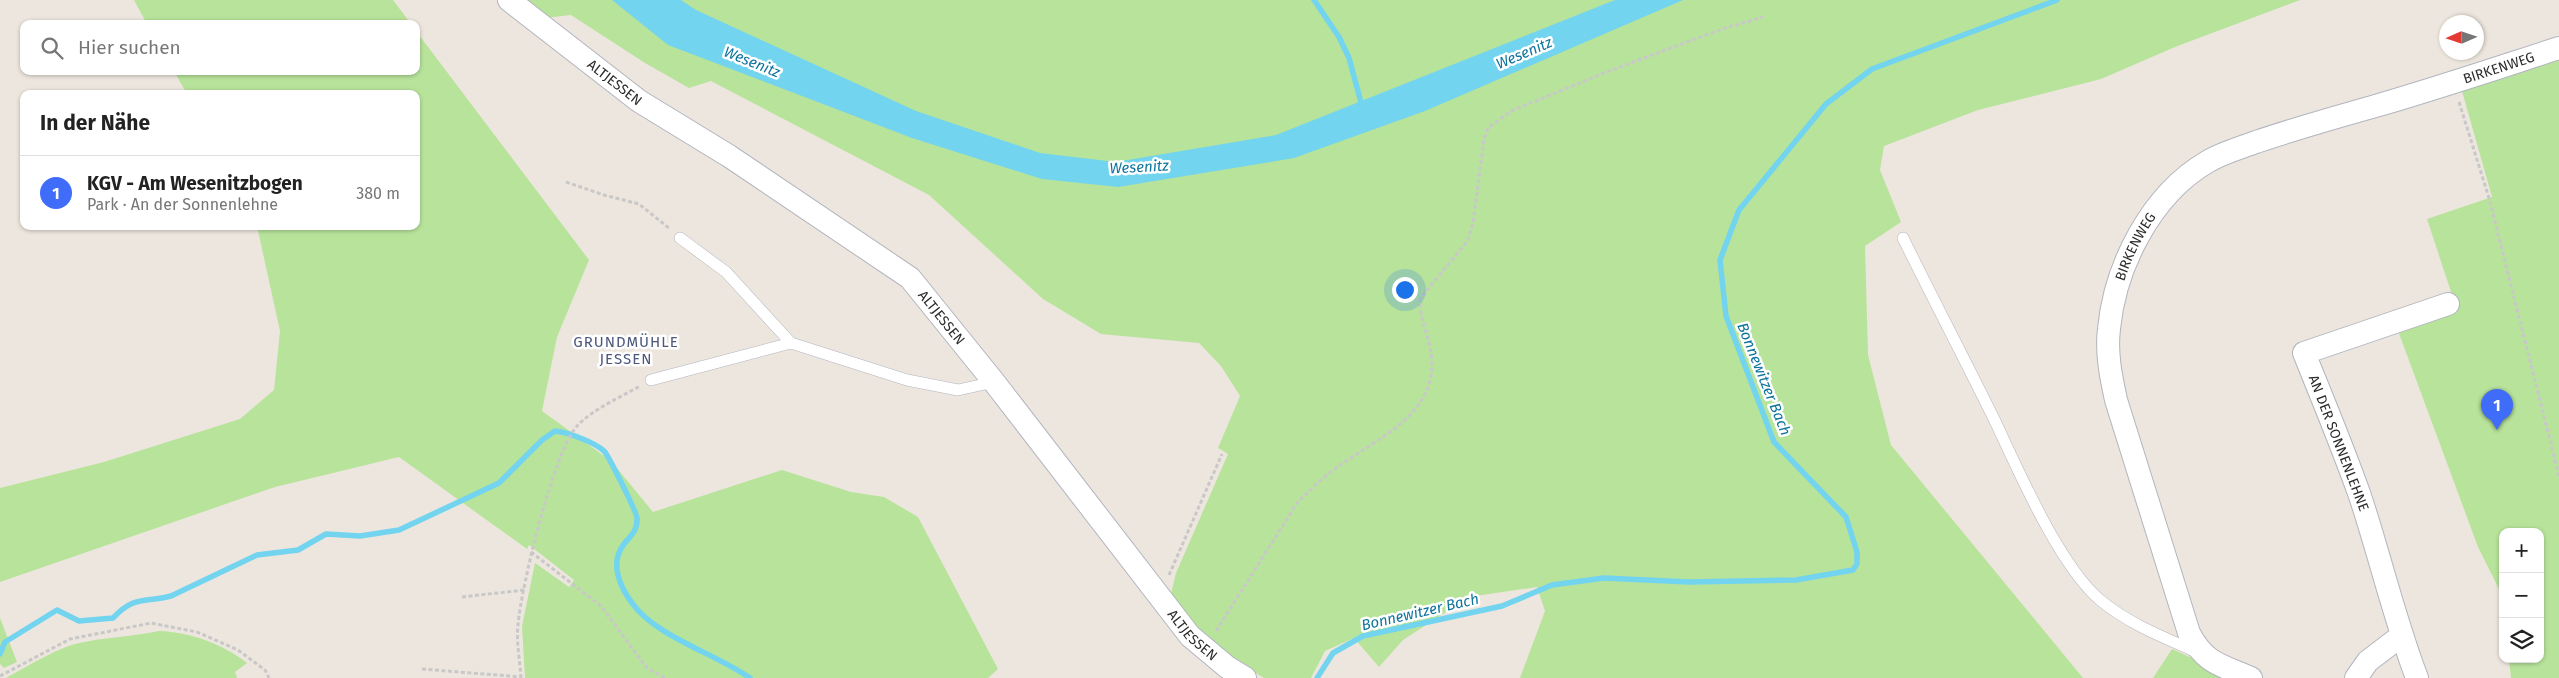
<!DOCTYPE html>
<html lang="de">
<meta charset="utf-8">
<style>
:root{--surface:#fff;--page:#f6f6f6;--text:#222;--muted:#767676;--line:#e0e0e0;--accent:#3f6cf9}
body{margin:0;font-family:"Fira Sans",sans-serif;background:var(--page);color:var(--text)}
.controls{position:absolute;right:15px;bottom:15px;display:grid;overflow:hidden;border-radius:10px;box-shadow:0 1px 4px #0004}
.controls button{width:45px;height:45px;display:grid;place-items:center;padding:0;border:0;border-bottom:1px solid var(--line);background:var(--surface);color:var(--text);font:25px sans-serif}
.compass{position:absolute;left:2439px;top:15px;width:45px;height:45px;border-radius:50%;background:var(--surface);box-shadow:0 1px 4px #0004;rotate:267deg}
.you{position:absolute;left:1404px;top:289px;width:18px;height:18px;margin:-12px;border:4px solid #fff;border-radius:50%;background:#1a73e8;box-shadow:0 0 0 8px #1a73e833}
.badge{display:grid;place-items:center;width:32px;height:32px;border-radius:50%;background:var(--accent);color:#fff;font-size:16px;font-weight:700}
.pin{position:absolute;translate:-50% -41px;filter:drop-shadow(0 1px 2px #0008)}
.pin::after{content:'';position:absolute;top:26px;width:18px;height:15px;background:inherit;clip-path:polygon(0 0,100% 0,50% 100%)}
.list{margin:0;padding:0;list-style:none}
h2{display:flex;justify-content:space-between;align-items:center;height:65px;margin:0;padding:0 20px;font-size:21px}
h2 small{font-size:16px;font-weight:400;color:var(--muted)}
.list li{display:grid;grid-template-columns:32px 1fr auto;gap:15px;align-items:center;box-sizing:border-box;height:75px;padding:0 20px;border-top:1px solid var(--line)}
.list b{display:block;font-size:19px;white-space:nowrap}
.list p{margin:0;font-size:16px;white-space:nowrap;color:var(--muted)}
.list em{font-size:16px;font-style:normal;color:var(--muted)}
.icon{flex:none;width:28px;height:28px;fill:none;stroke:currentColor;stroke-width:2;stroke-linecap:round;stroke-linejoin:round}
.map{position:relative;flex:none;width:2559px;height:678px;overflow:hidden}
.search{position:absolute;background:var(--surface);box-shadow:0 1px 4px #0004;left:20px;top:20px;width:400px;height:55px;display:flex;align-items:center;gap:12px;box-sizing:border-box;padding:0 18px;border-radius:10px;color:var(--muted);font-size:19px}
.panel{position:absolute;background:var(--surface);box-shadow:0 1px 4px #0004;left:20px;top:90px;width:400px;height:140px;border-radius:10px}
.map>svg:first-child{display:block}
</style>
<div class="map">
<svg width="2559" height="678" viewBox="0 0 2559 678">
<rect width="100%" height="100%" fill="#ede6de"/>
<g fill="#b8e39b">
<path d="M 134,0 L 393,0 L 411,24 L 147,24 Z"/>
<path d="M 521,0 L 2300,0 L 2175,47 L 2101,79 L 1978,110 L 1884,146 L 1880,170 L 1901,222 L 1865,246 L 1868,355 L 1891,445 L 2083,678 L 1520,678 L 1545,611 L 1537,587 L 1469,597 L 1403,640 L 1379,667 L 1354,638 L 1325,651 L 1311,678 L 1264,678 L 1236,661 L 1207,638 L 1170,598 L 1176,573 L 1228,454 L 1218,448 L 1240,396 L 1221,366 L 1199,343 L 1101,334 L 1043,299 L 929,195 L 711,81 L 689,88 L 645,63 L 571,15 L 544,18 Z"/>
<path d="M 416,31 L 589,260 L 557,337 L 542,411 L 611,461 L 653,512 L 782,470 L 851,492 L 884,497 L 918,517 L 998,669 L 988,678 L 525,678 L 522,626 L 535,563 L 569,587 L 574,580 L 529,545 L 527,549 L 399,457 L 275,487 L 0,582 L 0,488 L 104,462 L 240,419 L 274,390 L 280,331 L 257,226 L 416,226 L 416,94 L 187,94 L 174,71 L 416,71 Z"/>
<path d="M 2559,57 L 2559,678 L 2511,678 L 2509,659 L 2540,659 L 2540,532 L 2503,532 L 2503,597 L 2478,547 L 2397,328 L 2456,307 L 2427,219 L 2492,197 L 2462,91 Z"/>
<path d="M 0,618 L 17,662 L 4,668 L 0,664 Z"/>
<path d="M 159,631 C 190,632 223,644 247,663 L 235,672 L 237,678 L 6,678 C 26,667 54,650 75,644 C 103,637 131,637 159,631 Z"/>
<path d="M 2172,649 L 2236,678 L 2153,678 Z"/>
</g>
<path fill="#72d4ee" d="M 612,0 L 681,0 L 696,10 L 916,111 L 1040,153 L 1116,162 L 1276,135 L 1615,0 L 1683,0 L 1425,111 L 1294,158 L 1118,187 L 1042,179 L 912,138 L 668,45 Z"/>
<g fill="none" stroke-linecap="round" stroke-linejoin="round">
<g stroke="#72d4ee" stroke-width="5.5">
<path d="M 1314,0 L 1339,37 L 1349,58 L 1362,106"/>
<path d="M 0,654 L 5,642 L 57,610 L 79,621 L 113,618 C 135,595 144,603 171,596 L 257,555 L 298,550 L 326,534 L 360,536 L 399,530 L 499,483 L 542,440 L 555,431 C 567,432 594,442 604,451 C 608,455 638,514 637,519 C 637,532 631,535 624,544 C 609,563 620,587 632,603 C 655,636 716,654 750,678"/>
<path d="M 1317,678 L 1333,653 L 1363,636 L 1502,606 L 1552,585 L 1604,578 L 1689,582 L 1796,580 L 1853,570 L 1857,564 L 1857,552 L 1846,517 L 1774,442 L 1726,316 L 1720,260 L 1739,210 L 1826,104 L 1872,69 L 2057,0"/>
</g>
<defs>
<g id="lane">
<path d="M 680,238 L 726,272 L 791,343"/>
<path d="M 1903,238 C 1933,299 1965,360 1995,421 C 2019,472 2059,565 2100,600 C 2129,624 2163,637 2197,652"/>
<path d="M 651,380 L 791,343 L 907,380 L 958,390 L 994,382"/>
</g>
<g id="street">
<path id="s1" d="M 509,0 L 639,101 L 729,156 L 910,278 L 994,382 L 1190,636 L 1227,667 L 1245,678"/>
<path id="s2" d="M 2251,678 C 2221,665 2205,664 2189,633 L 2116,400 C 2111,377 2106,353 2109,329 C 2115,266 2151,195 2207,162 C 2222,153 2240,148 2256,142 C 2294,129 2333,118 2372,107 C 2435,89 2497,68 2559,48"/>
<path d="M 2356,678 L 2368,661 L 2401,636"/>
<path d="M 2417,678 C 2394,618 2380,556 2360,496 C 2343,448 2323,400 2304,353 L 2448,304"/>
</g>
</defs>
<use href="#lane" stroke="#b2b5bf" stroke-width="12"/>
<use href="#street" stroke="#b2b5bf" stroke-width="24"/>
<g stroke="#c8c8c8" stroke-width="3" stroke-dasharray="4 2.5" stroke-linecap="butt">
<path d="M 2459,102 L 2489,198 L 2559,476"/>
<path d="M 566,182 L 604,195 L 639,204 L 670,229"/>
<path d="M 531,552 L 601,606 L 647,668 L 665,678"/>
<path d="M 1169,575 L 1222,454"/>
<path d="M 462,597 L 524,590"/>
<path d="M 1216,631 L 1297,503 C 1311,489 1326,474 1343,463 C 1378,439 1431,415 1432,366 C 1433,342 1419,322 1420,299 L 1468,240 L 1473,223 L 1484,139 L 1488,128 L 1511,111 L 1609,71 L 1722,29 L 1763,17"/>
<path d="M 422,669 L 521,677"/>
<path d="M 0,676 L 70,639 L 151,623 L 197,632 L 238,650 L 265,670 L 269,678"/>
<path d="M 521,678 C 520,661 516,642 518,625 C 521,588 554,449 578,425 C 595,408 619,398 640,386"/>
</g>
<use href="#lane" stroke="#fff" stroke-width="11"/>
<use href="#street" stroke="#fff" stroke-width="22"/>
</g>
<g text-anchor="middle" stroke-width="5" stroke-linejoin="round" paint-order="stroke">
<g font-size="14" fill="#2c2c2c" stroke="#fff">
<text dy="5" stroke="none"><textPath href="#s2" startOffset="902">BIRKENWEG</textPath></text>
<text dy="5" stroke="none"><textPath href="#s1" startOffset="134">ALTJESSEN</textPath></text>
<text dy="5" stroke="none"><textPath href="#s2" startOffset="482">BIRKENWEG</textPath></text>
<text dy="5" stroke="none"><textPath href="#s1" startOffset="539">ALTJESSEN</textPath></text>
<text transform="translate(2339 443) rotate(69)" y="5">AN DER SONNENLEHNE</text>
<text dy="5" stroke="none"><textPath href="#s1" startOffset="944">ALTJESSEN</textPath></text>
</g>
<g font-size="15" font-style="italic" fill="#0e749d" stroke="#fff">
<text transform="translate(1524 53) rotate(-23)" y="5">Wesenitz</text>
<text transform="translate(752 62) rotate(22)" y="5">Wesenitz</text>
<text transform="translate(1139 167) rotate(-3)" y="5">Wesenitz</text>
<text transform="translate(1764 379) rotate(68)" y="5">Bonnewitzer Bach</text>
<text transform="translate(1420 612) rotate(-13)" y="5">Bonnewitzer Bach</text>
</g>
<g font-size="15" letter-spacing="1" fill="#4c577c" stroke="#fff">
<text x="626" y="347">GRUNDMÜHLE<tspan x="626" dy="17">JESSEN</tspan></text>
</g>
</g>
</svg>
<div class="controls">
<button>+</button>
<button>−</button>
<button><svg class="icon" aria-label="layers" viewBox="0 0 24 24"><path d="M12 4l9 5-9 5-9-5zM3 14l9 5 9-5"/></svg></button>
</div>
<svg class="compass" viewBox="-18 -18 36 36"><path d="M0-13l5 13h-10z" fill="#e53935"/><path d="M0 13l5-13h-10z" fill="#767676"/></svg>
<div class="you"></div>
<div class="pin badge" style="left:2497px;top:430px">1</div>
<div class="search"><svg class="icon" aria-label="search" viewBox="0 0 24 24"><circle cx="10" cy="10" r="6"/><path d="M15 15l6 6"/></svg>Hier suchen</div>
<section class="panel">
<h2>In der Nähe<small></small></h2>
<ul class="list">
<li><span class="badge">1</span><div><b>KGV - Am Wesenitzbogen</b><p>Park · An der Sonnenlehne</p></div><em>380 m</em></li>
</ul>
</section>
</div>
